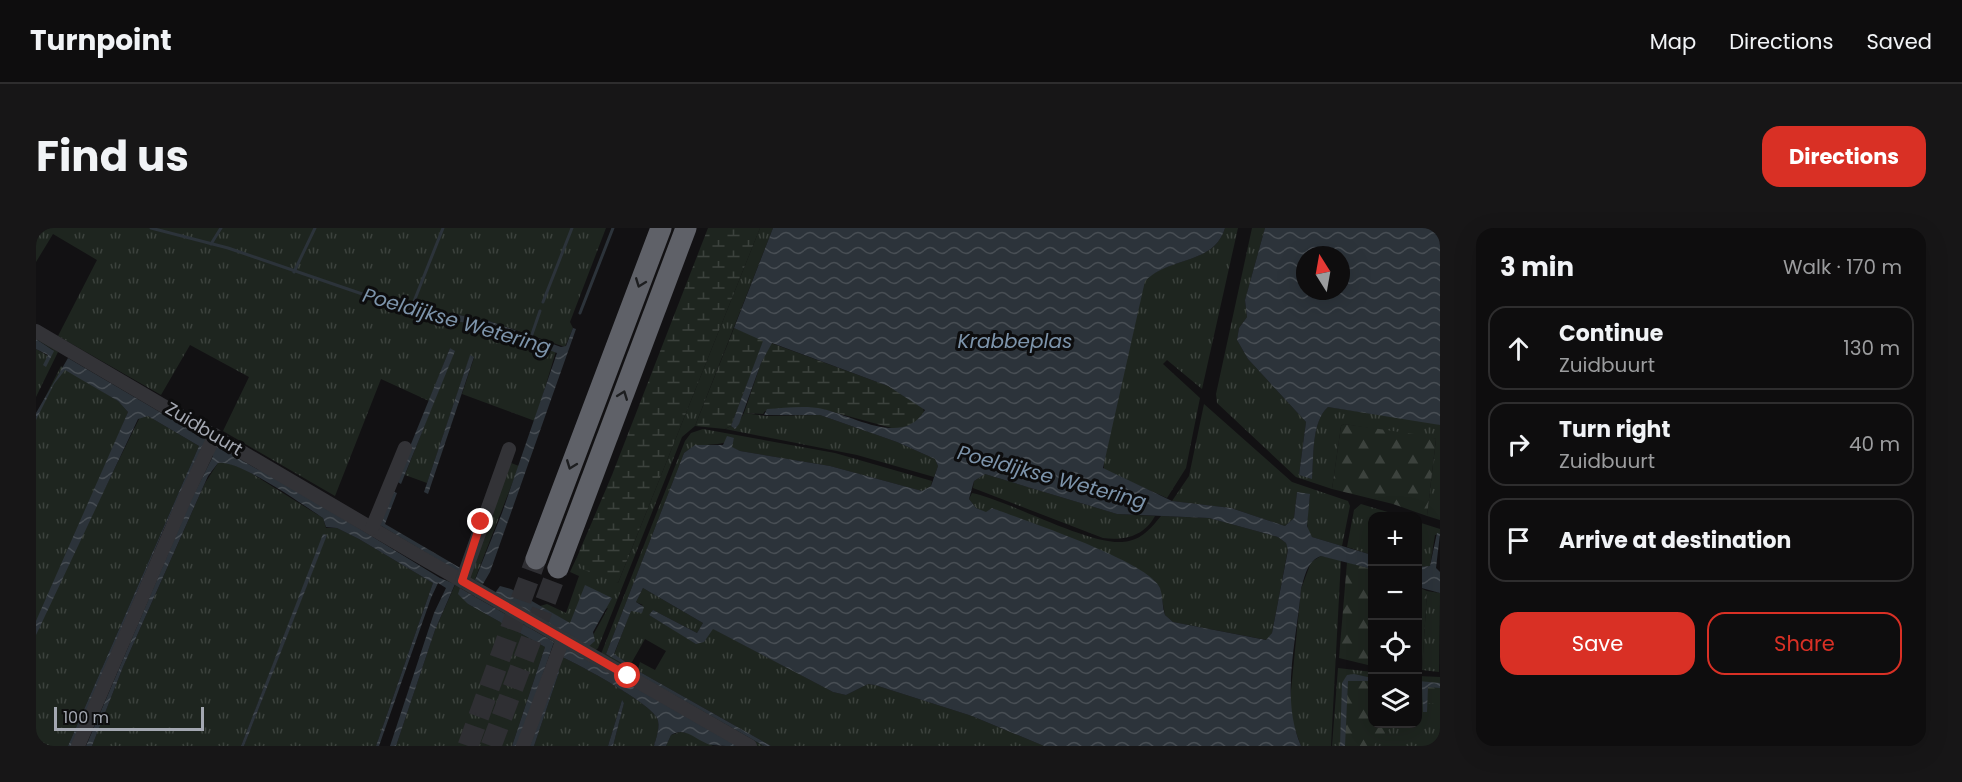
<!DOCTYPE html>
<meta charset="utf-8">
<style>
:root{--surface:#0e0d0e;--page:#171617;--text:#f1f3f6;--muted:#9b9c9e;--line:#2e2d2e;--accent:#d93025}
body{margin:0;font-family:Poppins,sans-serif;background:var(--page);color:var(--text)}
.controls{position:absolute;right:18px;bottom:18px;display:grid;overflow:hidden;border-radius:12px;box-shadow:0 6px 24px #0002}
.controls button{width:54px;height:54px;display:grid;place-items:center;padding:0;border:0;border-bottom:2px solid var(--line);background:var(--surface);color:var(--text);font:30px sans-serif}
.compass{position:absolute;left:1260px;top:18px;width:54px;height:54px;border-radius:50%;background:var(--surface);box-shadow:0 6px 24px #0002;rotate:349deg}
.scale{position:absolute;left:18px;bottom:15px;width:150px;box-sizing:border-box;padding-left:6px;border:3px solid #a4a8b2;border-top:0;font-size:16px;line-height:21px;white-space:nowrap;color:#a4a8b2;-webkit-text-stroke:4px #0d0d0e;paint-order:stroke}
.stop{position:absolute;width:18px;height:18px;margin:-14px;border:4px solid #d93025;border-radius:50%;background:#fff}
.stop.end{background:#d93025;border-color:#fff;box-shadow:0 2px 6px #0008}
.list{margin:0;padding:0;list-style:none}
h2{display:flex;justify-content:space-between;align-items:center;height:78px;margin:0;padding:0 24px;font-size:26px}
h2 small{font-size:20px;font-weight:400;color:var(--muted)}
.list li{display:grid;grid-template-columns:39px 1fr auto;gap:18px;align-items:center;box-sizing:border-box;height:84px;margin:0 12px 12px;padding:0 12px;border:2px solid var(--line);border-radius:18px}
.list b{display:block;font-size:22px;white-space:nowrap}
.list p{margin:0;font-size:20px;white-space:nowrap;color:var(--muted)}
.list em{font-size:20px;font-style:normal;color:var(--muted)}
.actions{display:flex;gap:12px;padding:18px 24px}
.actions a{flex:1;padding:14px 0;border:2px solid var(--accent);border-radius:18px;text-align:center;font-size:21px;color:var(--accent)}
.actions .main{background:var(--accent);color:#fff}
.icon{flex:none;width:33px;height:33px;fill:none;stroke:currentColor;stroke-width:2;stroke-linecap:round;stroke-linejoin:round}
.map{position:relative;flex:none;width:1404px;height:518px;overflow:hidden;border-radius:18px}
header{display:flex;align-items:center;gap:36px;box-sizing:border-box;height:84px;padding:0 30px;background:var(--surface);border-bottom:2px solid var(--line)}
header strong{font-size:28px}
nav{display:flex;gap:33px;margin-inline-start:auto;font-size:21px}
.intro{display:flex;align-items:center;justify-content:space-between;box-sizing:border-box;height:144px;padding:0 36px}
h1{margin:0;font-size:42px}
.button{padding:15px 27px;border-radius:18px;background:var(--accent);color:#fff;font-size:21px;font-weight:700}
main{display:flex;gap:36px;padding:0 36px}
aside{flex:1;background:var(--surface);border-radius:18px;box-shadow:0 6px 24px #0002}
.map>svg:first-child{display:block}
</style>
<header>
<strong>Turnpoint</strong>
<nav><a>Map</a><a>Directions</a><a>Saved</a></nav>
</header>
<div class="intro"><h1>Find us</h1><a class="button">Directions</a></div>
<main>
<div class="map">
<svg width="1404" height="518" viewBox="0 0 1404 518">
<defs>
<pattern id="grass-tufts" width="24" height="20" patternUnits="userSpaceOnUse" patternTransform="scale(1.5)"><rect width="24" height="20" fill="#1e251f"/><path d="M3 7l-1-3M5 7V3M7 7l1-3M15 17l-1-3M17 17v-4M19 17l1-3" fill="none" stroke="#3c423d"/></pattern>
<pattern id="forest-firs" width="22" height="20" patternUnits="userSpaceOnUse" patternTransform="scale(1.5)"><rect width="22" height="20" fill="#1e251f"/><path d="M5 1l3.5 6h-7zM16 11l3.5 6h-7z" fill="#3c423d"/></pattern>
<pattern id="wetland-marsh" width="20" height="14" patternUnits="userSpaceOnUse" patternTransform="scale(1.5)"><rect width="20" height="14" fill="#1e251f"/><path d="M1 5h8M5 5V1M11 12h8M15 12V8" fill="none" stroke="#3c423d"/></pattern>
<pattern id="water-waves" width="16" height="10" patternUnits="userSpaceOnUse" patternTransform="scale(1.5)"><rect width="16" height="10" fill="#2c333a"/><path d="M0 5q4-4 8 0t8 0" fill="none" stroke="#484e54"/></pattern>
</defs>
<rect width="100%" height="100%" fill="#121113"/>
<g fill="url(#grass-tufts)">
<path d="M 0,0 L 570,0 L 534,94 L 537,100 L 529,119 L 453,93 L 373,77 L 373,85 L 448,98 L 520,123 L 499,193 L 426,166 L 438,130 L 434,128 L 391,255 L 369,247 L 418,123 L 414,120 L 393,173 L 345,151 L 299,268 L 187,203 L 213,149 L 154,117 L 125,167 L 22,108 L 61,32 L 17,6 L 0,34 Z"/>
<path d="M 724,0 L 737,0 L 659,198 L 646,209 L 562,420 L 558,424 L 500,387 L 556,409 L 572,380 L 535,396 L 504,378 L 511,376 L 530,385 L 543,348 L 534,344 L 541,329 L 582,355 Z"/>
<path d="M 1189,0 L 1202,0 L 1166,161 L 1131,132 L 1127,136 L 1164,170 L 1150,240 L 1131,270 L 1068,242 L 1068,233 L 1108,53 C 1134,28 1178,37 1189,0 Z"/>
<path d="M 1216,0 L 1229,0 L 1209,72 L 1211,89 L 1203,100 L 1201,112 L 1212,131 L 1270,194 L 1263,247 L 1276,250 C 1278,229 1275,194 1292,179 L 1399,195 L 1404,197 L 1404,292 L 1391,288 L 1400,211 L 1308,196 L 1305,198 L 1296,261 L 1260,249 L 1181,175 L 1180,166 Z"/>
<path d="M 0,108 L 22,124 L 0,169 L 0,121 L 12,128 L 17,122 L 0,111 Z"/>
<path d="M 25,138 L 82,173 L 92,184 L 45,297 L 48,303 L 104,189 L 112,188 L 163,218 L 32,518 L 0,518 L 0,187 Z"/>
<path d="M 1168,176 L 1256,254 L 1312,273 L 1314,278 L 1306,318 L 1276,309 C 1267,298 1273,280 1274,267 L 1261,264 L 1258,290 L 1249,298 L 1195,280 L 1136,273 L 1153,248 Z"/>
<path d="M 708,185 L 730,188 L 784,187 L 861,214 L 899,231 L 902,238 L 898,249 L 821,227 L 689,201 L 695,198 L 699,201 Z"/>
<path d="M 667,201 L 799,225 L 896,253 L 895,258 L 886,263 L 794,238 L 704,223 L 695,219 L 698,210 C 679,222 666,211 648,225 L 570,426 L 591,435 L 578,427 L 595,382 L 607,377 L 600,374 L 607,360 L 667,395 L 661,405 L 617,382 L 613,387 L 660,415 L 668,414 L 676,400 L 797,464 L 810,467 L 832,456 L 839,457 L 936,488 L 1008,518 L 735,518 L 604,444 L 603,447 L 728,518 L 721,518 L 600,449 L 604,434 L 619,442 L 630,423 L 609,411 L 592,441 L 565,426 L 649,213 L 655,205 Z"/>
<path d="M 190,234 L 210,242 L 287,290 L 290,300 L 301,300 L 323,311 L 397,355 L 340,518 L 208,518 L 290,308 L 288,306 L 205,518 L 56,518 L 87,439 L 169,255 L 182,235 Z"/>
<path d="M 475,235 L 483,238 L 439,351 L 447,356 L 446,359 L 430,351 Z"/>
<path d="M 949,246 L 1081,286 L 1119,288 C 1108,308 1089,313 1067,310 L 937,260 L 938,253 Z"/>
<path d="M 936,265 C 975,273 1060,322 1093,313 C 1107,310 1116,299 1125,288 L 1173,290 L 1242,309 L 1250,315 L 1252,321 L 1236,405 L 1231,412 L 1137,394 L 1129,387 L 1124,361 L 1118,352 L 956,280 L 950,285 L 940,280 L 933,271 Z"/>
<path d="M 1325,276 L 1365,288 L 1336,289 L 1336,327 L 1311,319 L 1318,282 Z"/>
<path d="M 1382,294 L 1404,301 L 1404,306 L 1399,307 L 1394,338 L 1382,339 Z"/>
<path d="M 1285,328 L 1305,332 L 1295,518 L 1265,518 L 1256,493 L 1254,473 L 1265,361 L 1275,334 Z"/>
<path d="M 412,349 L 521,414 L 513,438 L 518,414 L 424,360 L 432,376 L 509,419 L 476,518 L 360,518 L 399,402 L 419,357 L 410,352 Z"/>
<path d="M 1391,363 L 1404,365 L 1403,444 L 1386,442 Z"/>
<path d="M 530,418 L 682,503 L 681,505 L 530,420 L 526,429 C 544,437 614,475 621,490 C 625,498 620,510 618,518 L 577,518 L 588,475 L 586,472 L 572,518 L 498,518 L 523,444 L 522,440 L 517,440 L 524,421 Z"/>
<path d="M 1302,440 L 1336,444 L 1336,496 L 1382,496 L 1382,448 L 1404,449 L 1404,518 L 1296,518 Z"/>
<path d="M 644,504 L 654,505 L 677,518 L 691,518 L 630,518 L 635,507 Z"/>
</g>
<g fill="url(#forest-firs)">
<path d="M 1308,196 L 1392,208 L 1400,211 L 1391,288 L 1357,276 L 1296,261 L 1305,198 Z"/>
<path d="M 1311,334 L 1336,341 L 1336,438 L 1303,430 Z"/>
<path d="M 1382,359 L 1391,363 L 1386,442 L 1382,442 Z"/>
<path d="M 1315,451 L 1336,453 L 1336,496 L 1358,496 L 1337,518 L 1309,518 L 1310,458 Z"/>
<path d="M 1392,459 L 1404,460 L 1404,476 L 1391,475 Z"/>
</g>
<g fill="url(#wetland-marsh)">
<path d="M 672,0 L 724,0 L 582,355 L 546,341 L 546,334 L 541,329 L 576,247 Z"/>
<path d="M 698,100 L 728,112 L 695,198 L 689,201 L 659,198 Z"/>
<path d="M 735,115 L 852,158 L 887,179 L 888,185 L 879,196 L 863,202 L 786,181 L 729,183 L 727,186 L 708,185 L 725,135 Z"/>
</g>
<g fill="url(#water-waves)" fill-rule="evenodd">
<path d="M 737,0 L 1189,0 C 1178,37 1134,28 1109,53 L 1067,240 L 1136,273 L 1195,280 L 1249,298 L 1258,290 L 1261,264 L 1274,266 L 1271,298 L 1276,309 L 1336,327 L 1336,341 L 1285,328 C 1271,333 1269,348 1265,361 C 1261,411 1244,470 1265,518 L 1008,518 L 936,488 L 839,457 L 832,456 L 810,467 L 797,464 L 677,401 L 668,414 L 660,416 L 613,387 L 617,382 L 661,405 L 667,395 L 607,360 L 600,374 L 608,379 L 606,385 L 595,383 L 578,426 L 591,435 L 591,438 L 570,426 L 648,225 L 659,217 L 687,217 L 691,208 L 698,210 L 696,219 L 704,223 L 794,238 L 886,263 L 895,258 L 902,238 L 899,231 L 861,214 L 784,187 L 728,187 L 731,181 C 748,180 770,177 787,181 C 820,189 867,219 889,182 L 852,158 L 736,115 L 725,135 L 703,196 L 699,201 L 695,198 L 727,113 L 698,100 ZM 949,246 L 1081,286 L 1173,290 L 1242,309 L 1250,315 L 1252,322 L 1236,405 L 1230,412 L 1137,394 L 1129,387 C 1126,379 1127,368 1124,360 C 1114,334 987,292 956,280 L 950,284 L 940,280 L 933,271 L 938,253 Z"/>
<path d="M 1229,0 L 1404,0 L 1404,197 L 1292,179 C 1275,194 1278,230 1276,251 L 1263,247 L 1270,194 L 1212,131 L 1201,112 L 1203,100 L 1211,89 L 1209,72 ZM 1269,27 L 1305,27 L 1305,63 L 1269,63 Z"/>
<path d="M 373,77 L 453,93 L 525,119 L 530,118 L 537,100 L 540,101 L 454,344 L 447,356 L 439,352 L 466,285 L 521,125 L 448,98 L 373,85 Z"/>
<path d="M 0,111 L 18,123 L 10,139 L 7,137 L 12,127 L 0,121 Z"/>
<path d="M 414,120 L 419,123 L 365,256 L 360,253 Z"/>
<path d="M 434,127 L 438,129 L 392,266 L 388,264 Z"/>
<path d="M 32,130 L 221,241 L 234,246 L 404,350 L 419,356 L 399,402 L 360,518 L 354,518 L 398,385 L 410,360 L 402,355 L 395,370 L 343,518 L 340,518 L 397,355 L 323,311 L 301,300 L 290,299 L 287,290 C 266,276 204,232 182,235 L 172,248 L 87,439 L 56,518 L 50,518 L 155,272 L 177,228 L 177,226 L 166,219 L 127,303 L 36,518 L 32,518 L 163,218 L 112,188 L 102,191 L 0,407 L 0,393 L 92,184 L 82,173 L 29,142 L 18,156 L 0,192 L 0,185 Z"/>
<path d="M 356,263 L 361,265 L 349,296 L 426,341 L 424,345 L 342,296 Z"/>
<path d="M 1401,305 L 1404,306 L 1400,340 L 1404,344 L 1404,365 L 1382,359 L 1382,339 L 1394,338 Z"/>
<path d="M 287,306 L 291,307 L 208,518 L 205,518 Z"/>
<path d="M 549,357 L 576,370 L 557,404 L 559,413 L 552,419 L 459,365 L 464,358 L 475,361 L 534,395 Z"/>
<path d="M 424,360 L 518,414 L 482,518 L 476,518 L 509,419 L 432,376 L 422,366 Z"/>
<path d="M 530,420 L 705,518 C 696,518 684,518 676,517 C 661,514 650,497 635,507 L 630,518 L 618,518 C 620,510 625,498 621,490 C 614,475 544,437 526,429 Z"/>
<path d="M 522,440 L 523,444 L 498,518 L 494,518 Z"/>
<path d="M 604,444 L 735,518 L 728,518 L 603,447 Z"/>
<path d="M 1318,446 L 1336,450 L 1336,453 L 1312,453 L 1309,518 L 1304,518 L 1306,455 L 1311,447 Z"/>
<path d="M 1382,453 L 1404,455 L 1404,460 L 1392,459 L 1391,484 L 1387,484 L 1386,459 L 1382,458 Z"/>
<path d="M 586,472 L 588,475 L 577,518 L 572,518 Z"/>
</g>
<g fill="none" stroke-linecap="round" stroke-linejoin="round">
<g stroke="#2c333a" stroke-width="3">
<path d="M 115,0 L 192,20 L 373,82"/>
<path d="M 175,16 L 185,0"/>
<path d="M 258,44 L 279,0"/>
<path d="M 507,74 L 536,0"/>
<path d="M 375,81 L 407,0"/>
<path d="M 544,85 L 577,0"/>
<path d="M 495,109 L 504,83"/>
</g>
<g stroke="#2f2f33" stroke-width="21" stroke-dasharray="21 10" stroke-linecap="butt">
<path d="M 432,518 L 500,331"/>
<path d="M 455,518 L 522,340"/>
</g>
<g stroke="#333337" stroke-width="14">
<path d="M 0,103 L 388,331 L 714,518"/>
<path d="M 336,300 L 369,220"/>
<path d="M 426,353 L 473,221"/>
<path d="M 42,518 L 149,270 L 179,207"/>
<path d="M 487,518 L 527,411"/>
</g>
<g stroke="#5f6168" stroke-width="21">
<path d="M 500,331 L 625,0"/>
<path d="M 522,340 L 650,0"/>
</g>
</g>
<defs><path id="oneway-chevron" d="M-2-3.5L2.5 0L-2 3.5" fill="none" stroke-width="1.6" stroke-linecap="round" stroke-linejoin="round" transform="scale(1.5)"/></defs>
<g stroke="#1d1e20">
<use href="#oneway-chevron" transform="translate(604 55) rotate(111)"/>
<use href="#oneway-chevron" transform="translate(587 167) rotate(-69)"/>
<use href="#oneway-chevron" transform="translate(535 237) rotate(111)"/>
</g>
<g fill="none" stroke-linecap="round" stroke-linejoin="round">
<path stroke="#d93025" stroke-width="8" d="M 445,294 L 426,353 L 592,448"/>
</g>
<g text-anchor="middle" stroke-width="6" stroke-linejoin="round" paint-order="stroke">
<g font-size="18" fill="#a4a8b2" stroke="#0d0d0e">
<text transform="translate(168 201) rotate(31)" y="6">Zuidbuurt</text>
</g>
<g font-size="20" font-style="italic" fill="#7d94ab" stroke="#0d0d0e">
<text transform="translate(421 93) rotate(16)" y="7">Poeldijkse Wetering</text>
<text x="979" y="120">Krabbeplas</text>
<text transform="translate(1016 249) rotate(15)" y="7">Poeldijkse Wetering</text>
</g>
</g>
</svg>
<div class="controls">
<button>+</button>
<button>−</button>
<button><svg class="icon" aria-label="locate" viewBox="0 0 24 24"><circle cx="12" cy="12" r="6"/><path d="M12 2v4M12 18v4M2 12h4M18 12h4"/></svg></button>
<button><svg class="icon" aria-label="layers" viewBox="0 0 24 24"><path d="M12 4l9 5-9 5-9-5zM3 14l9 5 9-5"/></svg></button>
</div>
<svg class="compass" viewBox="-18 -18 36 36"><path d="M0-13l5 13h-10z" fill="#e53935"/><path d="M0 13l5-13h-10z" fill="#9b9c9e"/></svg>
<div class="scale">100 m</div>
<div class="stop" style="left:592px;top:448px"></div>
<div class="stop end" style="left:445px;top:294px"></div>
</div>
<aside>
<h2>3 min<small>Walk · 170 m</small></h2>
<ul class="list">
<li><svg class="icon" aria-label="ahead" viewBox="0 0 24 24"><path d="M12 20V5M6 11l6-6 6 6"/></svg><div><b>Continue</b><p>Zuidbuurt</p></div><em>130 m</em></li>
<li><svg class="icon" aria-label="right" viewBox="0 0 24 24"><path d="M7 20v-9h11M14 6l5 5-5 5"/></svg><div><b>Turn right</b><p>Zuidbuurt</p></div><em>40 m</em></li>
<li><svg class="icon" aria-label="arrive" viewBox="0 0 24 24"><path d="M6 21V4h12l-3 4 3 4H6"/></svg><div><b>Arrive at destination</b></div></li>
</ul>
<div class="actions"><a class="main">Save</a><a>Share</a></div>
</aside>
</main>
